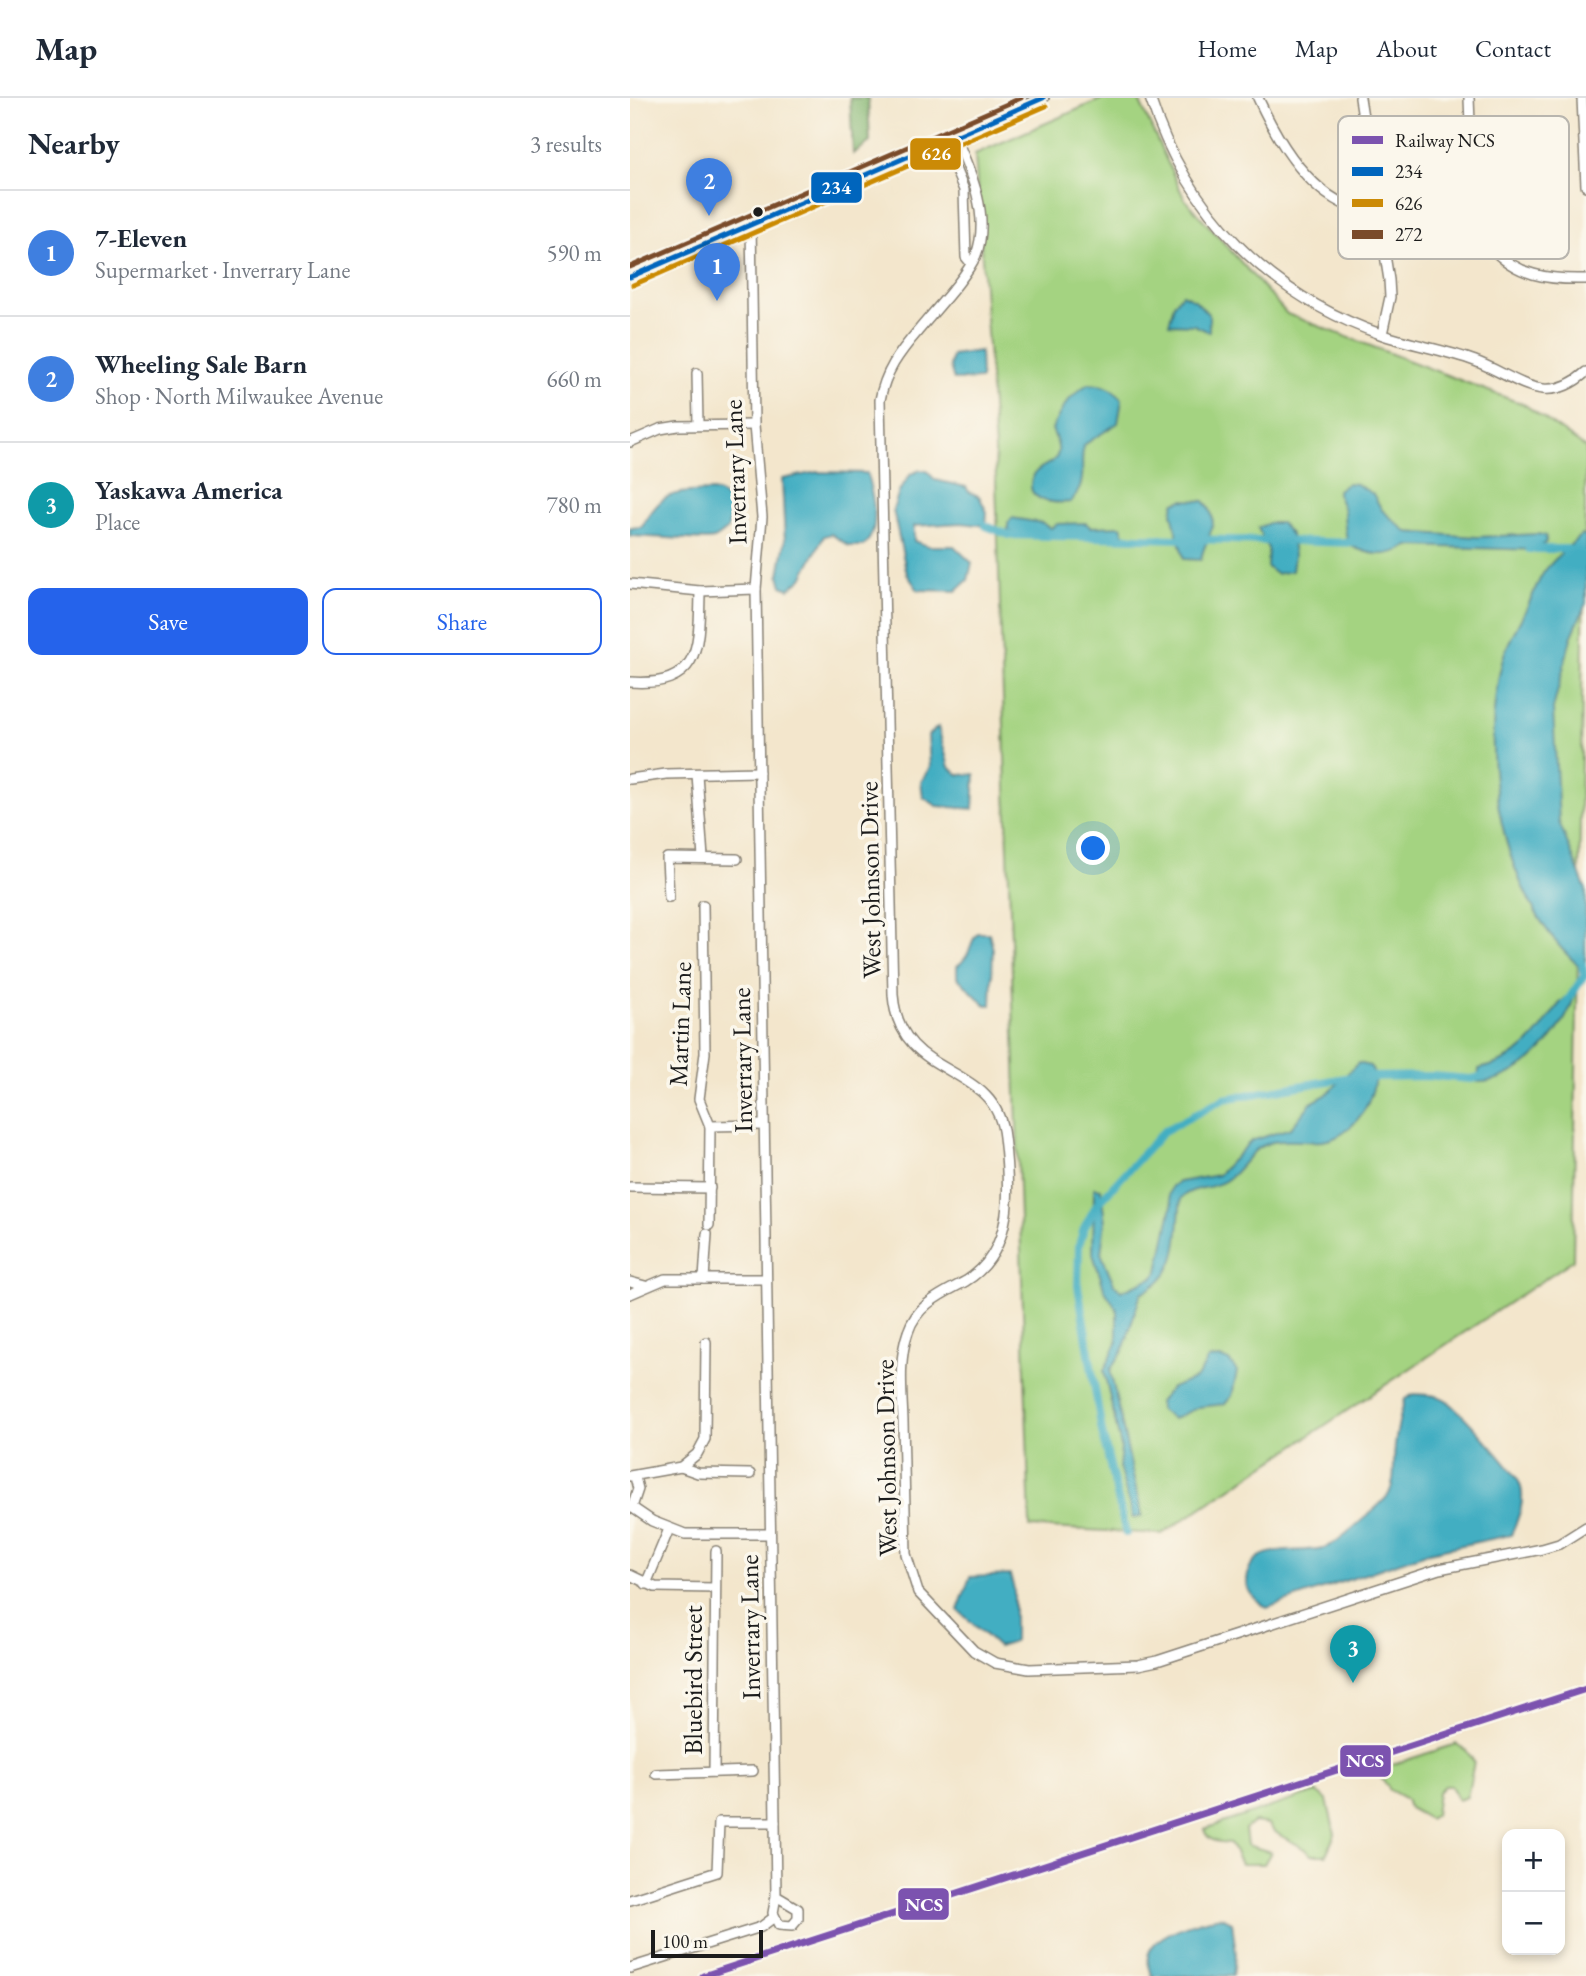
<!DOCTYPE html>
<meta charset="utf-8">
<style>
:root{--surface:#fff;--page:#f6f6f7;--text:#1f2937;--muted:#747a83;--line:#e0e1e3;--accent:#2563eb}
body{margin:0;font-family:"EB Garamond",serif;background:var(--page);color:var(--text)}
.controls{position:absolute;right:21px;bottom:21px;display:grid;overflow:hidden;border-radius:14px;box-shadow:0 4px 10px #0003}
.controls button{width:63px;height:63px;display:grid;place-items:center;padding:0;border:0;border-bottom:2px solid var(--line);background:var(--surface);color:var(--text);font:35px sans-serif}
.scale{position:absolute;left:21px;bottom:18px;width:112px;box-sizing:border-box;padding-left:7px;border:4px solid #1c1c1c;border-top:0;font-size:19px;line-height:24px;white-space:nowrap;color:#1c1c1c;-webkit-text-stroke:5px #fbf7ec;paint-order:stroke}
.you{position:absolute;left:464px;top:751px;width:24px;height:24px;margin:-18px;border:5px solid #fff;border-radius:50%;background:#1a73e8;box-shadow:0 0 0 10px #1a73e833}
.badge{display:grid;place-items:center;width:46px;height:46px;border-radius:50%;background:var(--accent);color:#fff;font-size:23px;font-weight:700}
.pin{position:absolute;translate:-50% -58px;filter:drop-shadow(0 2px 4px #0008)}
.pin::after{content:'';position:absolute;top:37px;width:24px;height:21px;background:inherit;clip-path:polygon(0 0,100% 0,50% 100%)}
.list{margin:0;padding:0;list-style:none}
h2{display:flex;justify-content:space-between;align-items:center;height:91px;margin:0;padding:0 28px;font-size:30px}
h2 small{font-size:23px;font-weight:400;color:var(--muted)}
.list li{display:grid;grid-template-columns:46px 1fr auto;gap:21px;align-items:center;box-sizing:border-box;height:126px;padding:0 28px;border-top:2px solid var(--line)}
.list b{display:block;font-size:26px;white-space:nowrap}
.list p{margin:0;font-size:23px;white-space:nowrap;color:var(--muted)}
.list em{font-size:23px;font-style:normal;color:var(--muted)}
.actions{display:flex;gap:14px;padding:21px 28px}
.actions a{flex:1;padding:16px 0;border:2px solid var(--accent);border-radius:14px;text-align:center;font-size:24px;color:var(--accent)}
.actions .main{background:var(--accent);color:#fff}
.map{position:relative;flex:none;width:956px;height:1878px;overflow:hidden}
header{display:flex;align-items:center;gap:42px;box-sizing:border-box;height:98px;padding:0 35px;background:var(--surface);border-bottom:2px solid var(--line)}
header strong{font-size:33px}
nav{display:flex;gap:38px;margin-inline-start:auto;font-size:24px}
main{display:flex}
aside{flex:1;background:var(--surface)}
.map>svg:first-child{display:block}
</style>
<header>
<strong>Map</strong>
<nav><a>Home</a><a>Map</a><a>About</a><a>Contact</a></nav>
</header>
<main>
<aside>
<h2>Nearby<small>3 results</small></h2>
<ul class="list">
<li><span class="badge" style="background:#3f7fe0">1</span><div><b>7-Eleven</b><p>Supermarket · Inverrary Lane</p></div><em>590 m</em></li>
<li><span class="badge" style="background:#3f7fe0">2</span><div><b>Wheeling Sale Barn</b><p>Shop · North Milwaukee Avenue</p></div><em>660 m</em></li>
<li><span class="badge" style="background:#0f9aa8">3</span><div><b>Yaskawa America</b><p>Place</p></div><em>780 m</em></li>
</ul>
<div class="actions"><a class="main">Save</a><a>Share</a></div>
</aside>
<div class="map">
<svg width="956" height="1878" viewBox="0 0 956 1878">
<rect width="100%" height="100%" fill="#fbf7ec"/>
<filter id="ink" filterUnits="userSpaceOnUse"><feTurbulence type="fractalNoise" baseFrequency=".0143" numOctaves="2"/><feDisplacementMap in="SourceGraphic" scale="14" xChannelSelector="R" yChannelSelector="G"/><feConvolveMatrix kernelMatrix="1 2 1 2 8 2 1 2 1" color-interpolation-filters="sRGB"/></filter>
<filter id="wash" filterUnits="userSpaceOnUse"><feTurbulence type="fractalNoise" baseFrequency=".00686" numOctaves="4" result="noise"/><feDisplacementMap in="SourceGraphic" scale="28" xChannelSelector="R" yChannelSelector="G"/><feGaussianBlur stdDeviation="1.57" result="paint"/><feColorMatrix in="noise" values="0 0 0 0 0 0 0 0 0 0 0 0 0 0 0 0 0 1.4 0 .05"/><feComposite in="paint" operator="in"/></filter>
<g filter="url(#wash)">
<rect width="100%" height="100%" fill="#f3e6cc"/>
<g fill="#a4d381" stroke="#60784e" stroke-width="2">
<path d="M 474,0 L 508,0 L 554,100 L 657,216 L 895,307 L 956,350 L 943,1162 L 532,1436 L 400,1429 L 365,352 L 345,56 Z"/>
<path d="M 826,1646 L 836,1652 L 844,1664 L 837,1699 L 828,1702 L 821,1688 L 814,1688 L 808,1694 L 805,1717 L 799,1721 L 779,1710 L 776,1701 L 760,1692 L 745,1672 Z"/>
<path d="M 686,1694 L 697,1702 L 705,1736 L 696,1757 L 681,1757 C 670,1743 646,1741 639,1726 L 624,1724 L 615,1731 L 617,1747 L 641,1754 L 634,1766 L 611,1766 L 600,1745 C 589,1744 577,1744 574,1731 Z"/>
</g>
<path fill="#83b56f" stroke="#506846" stroke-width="2" d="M 220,0 L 238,0 L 240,44 L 223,56 Z"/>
<g fill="#43aec2" stroke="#30656f" stroke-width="2">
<path d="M 552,196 L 565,202 L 579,217 L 579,234 L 564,227 L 539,226 L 544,206 Z"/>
<path d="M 350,253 L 351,281 L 324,282 L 320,268 L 322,257 Z"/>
<path d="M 458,286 C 474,287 482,289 492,302 L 488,325 L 454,347 C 448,371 460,379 441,404 C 424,406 389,403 405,375 C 411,367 423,366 427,358 C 431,349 424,338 422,331 C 431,311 439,298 458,286 Z"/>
<path d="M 290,372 L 297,373 L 305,382 L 336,389 L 339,394 L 349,398 L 357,414 L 356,428 L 331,425 L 284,428 L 284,443 L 298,448 L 324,448 L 342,465 L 338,482 L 326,493 L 288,492 L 277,476 L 263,412 L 269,393 L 281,376 Z"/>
<path d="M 187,374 L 237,375 C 242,397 253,431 233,448 L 219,448 L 201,436 L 194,438 L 172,480 L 159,491 L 152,488 L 149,477 L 155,444 L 152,381 Z"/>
<path d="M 718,385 L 726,386 L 743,396 L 752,412 L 777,434 L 847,439 L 908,436 L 916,438 L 916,444 L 907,452 L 779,448 C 758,460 741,458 719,447 C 714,435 715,426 714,413 C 713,406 707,401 708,392 Z"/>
<path d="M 83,393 C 103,397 101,413 98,431 C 94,434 89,439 84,441 C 76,444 16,438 0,438 L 0,430 L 12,429 C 33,391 44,395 83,393 Z"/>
<path d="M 553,402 L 574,403 C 594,427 574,439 571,462 L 554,461 L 542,416 L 544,405 Z"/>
<path d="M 382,420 L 412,425 L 421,430 L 427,426 L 456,425 L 460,429 L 491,428 L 494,436 L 492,442 L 467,441 L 463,437 L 457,437 L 454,441 L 427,440 L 423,436 L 405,440 L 378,433 L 378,425 Z"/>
<path d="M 639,425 L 651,425 L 661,437 L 664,457 L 662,473 L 646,476 L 637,469 L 638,451 L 628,430 Z"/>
<path d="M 951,437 L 956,437 L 956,505 L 941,540 L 923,611 L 929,724 L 956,792 L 955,864 L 948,867 C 870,798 847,657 873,560 C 879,539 892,522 900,503 C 905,493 908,483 914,474 C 923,461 940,448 951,437 Z"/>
<path d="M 308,629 L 319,669 L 329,677 L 345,676 L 343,711 L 307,708 L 293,699 L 291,684 L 300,669 L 298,637 Z"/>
<path d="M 348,835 L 359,835 L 363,851 L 361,907 L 355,907 L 327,879 L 327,868 C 343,857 338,845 348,835 Z"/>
<path d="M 941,896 L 944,898 C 936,934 887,986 848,984 L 849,971 C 881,964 900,948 919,920 C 926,910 930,903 941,896 Z"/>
<path d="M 728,965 L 740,968 C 747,978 744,987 741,997 C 735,1017 714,1041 693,1043 C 675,1045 656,1040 639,1045 C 619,1051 611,1073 595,1083 C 580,1092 563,1088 551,1100 C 546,1138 553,1177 511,1195 L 493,1253 L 480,1272 L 512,1418 L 503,1420 L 489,1369 L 491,1349 L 474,1273 L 487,1245 L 487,1211 L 475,1193 L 463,1156 L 464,1090 L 471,1091 L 475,1124 L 471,1155 L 484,1186 L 491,1193 L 524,1179 L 528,1173 L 542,1107 L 539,1097 L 542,1088 L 549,1084 L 588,1077 L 621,1043 L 661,1030 L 681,1005 L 696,997 Z"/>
<path d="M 591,1260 L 599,1263 L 607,1273 L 602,1298 L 595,1306 L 569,1309 L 543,1321 L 530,1312 L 529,1304 L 541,1290 L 567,1280 L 578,1261 Z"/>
<path d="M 784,1296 C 794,1297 807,1296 816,1302 C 830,1312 881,1369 889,1384 C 897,1401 888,1421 881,1437 L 799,1454 L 637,1510 C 624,1500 614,1494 618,1476 C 625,1441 676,1459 699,1448 C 708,1444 754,1404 759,1396 C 766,1381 763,1363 765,1348 C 767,1332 770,1316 775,1301 Z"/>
<path d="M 380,1477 L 384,1491 L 384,1544 L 368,1549 L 328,1512 L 340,1479 Z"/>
<path d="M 591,1819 L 602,1824 L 606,1856 L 603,1878 L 522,1878 C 521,1872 518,1867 518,1862 C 516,1836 571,1822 591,1819 Z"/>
</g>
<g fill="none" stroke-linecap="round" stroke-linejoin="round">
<g stroke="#43aec2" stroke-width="8">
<path d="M 356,428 L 379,437 L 642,443"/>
<path d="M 655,443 L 729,445"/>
<path d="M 899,451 L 937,451 L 956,457"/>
<path d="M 936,905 L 954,878 L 952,866"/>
<path d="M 733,979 L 803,978 L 841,981 L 856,978"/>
<path d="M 496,1435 L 472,1334 L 448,1188 L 449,1147 L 454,1130 L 467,1106 L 534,1033 L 594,1001 L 721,979"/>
</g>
</g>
</g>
<g filter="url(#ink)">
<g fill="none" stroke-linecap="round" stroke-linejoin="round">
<defs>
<g id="minor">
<path d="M 520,0 C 557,114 639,198 753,237 C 783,247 815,252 845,263 C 887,279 915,311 956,274"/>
<path d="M 628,0 C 650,48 690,115 751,114 C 773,113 803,106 825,115 C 841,122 849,135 860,148 C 886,178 918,182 956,181"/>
<path d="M 730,0 L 759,182 L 760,199 L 752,236"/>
<path d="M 952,0 L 956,88"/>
<path d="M 325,38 C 340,72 361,118 346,157 C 336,180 305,212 288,233 C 269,255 255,274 250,302 L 263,897 C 270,985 366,961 374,1039 C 380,1089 385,1153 336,1183 C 312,1196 287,1206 278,1234 C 268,1262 272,1295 273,1323 C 274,1368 275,1412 276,1456 L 288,1494 L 344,1553 L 365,1565 L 399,1571 L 508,1567 L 527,1563 L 809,1471 L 912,1451 L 929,1446 L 956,1429"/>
<path d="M 313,42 L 334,92 L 336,159 L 340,164"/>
<path d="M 843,101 L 846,130"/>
<path d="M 822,114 L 833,110 L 843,101 L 839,0"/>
<path d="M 121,125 L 124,327 L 132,419 L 126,491 L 145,1724 L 146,1798 L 143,1815 L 149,1827 L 162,1828 L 168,1821 L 168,1811 L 146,1798"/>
<path d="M 67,275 L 68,327"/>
<path d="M 0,344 L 30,331 L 48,328 L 124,327"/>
<path d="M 0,486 L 70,493 L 126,491"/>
<path d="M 0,584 C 71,589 69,549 70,493"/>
<path d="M 67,676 L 73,760"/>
<path d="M 0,681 L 36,676 L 129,674"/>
<path d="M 39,799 L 37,760 L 107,761"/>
<path d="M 73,807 L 75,955 L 69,1001 L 80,1028 L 79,1127"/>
<path d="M 80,1028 L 133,1027"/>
<path d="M 0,1089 L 80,1090"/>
<path d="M 74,1181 L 77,1136"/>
<path d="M 0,1184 L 15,1188"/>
<path d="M 0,1196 L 35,1181 L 136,1181"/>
<path d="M 51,1369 L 68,1375 L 120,1376"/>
<path d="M 0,1378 L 51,1369 L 67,1356 L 75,1341 L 76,1244"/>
<path d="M 0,1408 L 22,1423 L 55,1436 L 139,1436"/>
<path d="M 2,1409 L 8,1391 L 5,1379"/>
<path d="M 0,1477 L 25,1489 L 85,1490"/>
<path d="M 16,1486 L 39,1431"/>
<path d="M 84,1674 L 86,1453"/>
<path d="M 26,1676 L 123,1673"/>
<path d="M 0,1802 L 87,1774 L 89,1724 L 145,1724"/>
<path d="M 0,1870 L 131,1829 L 143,1820"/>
</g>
<path id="major" d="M 0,179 L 413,0"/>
</defs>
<use href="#minor" stroke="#888174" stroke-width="12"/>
<use href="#major" stroke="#888174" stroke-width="14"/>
<use href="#minor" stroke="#fff" stroke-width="9"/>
<use href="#major" stroke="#fff" stroke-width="10"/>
<defs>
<path id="bus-1" d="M 0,179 L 413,0"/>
<path id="bus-2" d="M 3,187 L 416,8"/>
<path id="bus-3" d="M 0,169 L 391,0"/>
</defs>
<use href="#bus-1" stroke="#fbf7ec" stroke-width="10"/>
<use href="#bus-2" stroke="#fbf7ec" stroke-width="10"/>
<use href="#bus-3" stroke="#fbf7ec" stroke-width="10"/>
<use href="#bus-1" stroke="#0065bd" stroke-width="5"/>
<use href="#bus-2" stroke="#cb8a06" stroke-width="5"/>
<use href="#bus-3" stroke="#7a4b2a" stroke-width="5"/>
<defs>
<path id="rail-1" d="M 73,1878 L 956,1591"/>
</defs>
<use href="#rail-1" stroke="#fbf7ec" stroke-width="12"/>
<use href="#rail-1" stroke="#7c53af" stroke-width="7"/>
</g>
</g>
<circle fill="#1c1c1c" stroke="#fbf7ec" stroke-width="2.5" cx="128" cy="114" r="6"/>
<g text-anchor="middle" stroke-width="7" stroke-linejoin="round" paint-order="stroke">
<g font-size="26" fill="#1c1c1c" stroke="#fbf7ec">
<text transform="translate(105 374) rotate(-92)" y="9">Inverrary Lane</text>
<text transform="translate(240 782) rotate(-91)" y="9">West Johnson Drive</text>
<text transform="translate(50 926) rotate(-88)" y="9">Martin Lane</text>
<text transform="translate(112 962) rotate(-91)" y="9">Inverrary Lane</text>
<text transform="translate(256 1360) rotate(-91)" y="9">West Johnson Drive</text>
<text transform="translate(120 1529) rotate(-91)" y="9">Inverrary Lane</text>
<text transform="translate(63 1582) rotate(-90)" y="9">Bluebird Street</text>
</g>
</g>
<rect x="708" y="18" width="231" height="143" rx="10" fill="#fbf7ec" stroke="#b8b5ae" stroke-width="2"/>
<rect x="722" y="38" width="31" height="8" fill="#7c53af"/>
<rect x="722" y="69" width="31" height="9" fill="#0065bd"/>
<rect x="722" y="101" width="31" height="8" fill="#cb8a06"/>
<rect x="722" y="132" width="31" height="9" fill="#7a4b2a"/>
<g font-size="19" fill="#1c1c1c">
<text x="765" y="49">Railway NCS</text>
<text x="765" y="80">234</text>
<text x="765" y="112">626</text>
<text x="765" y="143">272</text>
</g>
<g stroke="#fbf7ec" stroke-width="2.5">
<rect x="279" y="39" width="53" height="34" rx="7" fill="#cb8a06"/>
<rect x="180" y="73" width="53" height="33" rx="7" fill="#0065bd"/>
<rect x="709" y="1646" width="53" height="34" rx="7" fill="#7c53af"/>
<rect x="267" y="1789" width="53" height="34" rx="7" fill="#7c53af"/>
</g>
<g font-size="19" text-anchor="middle" font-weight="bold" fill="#fff">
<text x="306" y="62">626</text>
<text x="206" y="96">234</text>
<text x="735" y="1669">NCS</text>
<text x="294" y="1813">NCS</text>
</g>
</svg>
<div class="controls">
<button>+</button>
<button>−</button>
</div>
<div class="scale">100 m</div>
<div class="you"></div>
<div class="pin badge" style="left:87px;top:203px;background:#3f7fe0">1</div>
<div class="pin badge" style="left:79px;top:118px;background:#3f7fe0">2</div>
<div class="pin badge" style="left:723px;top:1585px;background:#0f9aa8">3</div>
</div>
</main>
